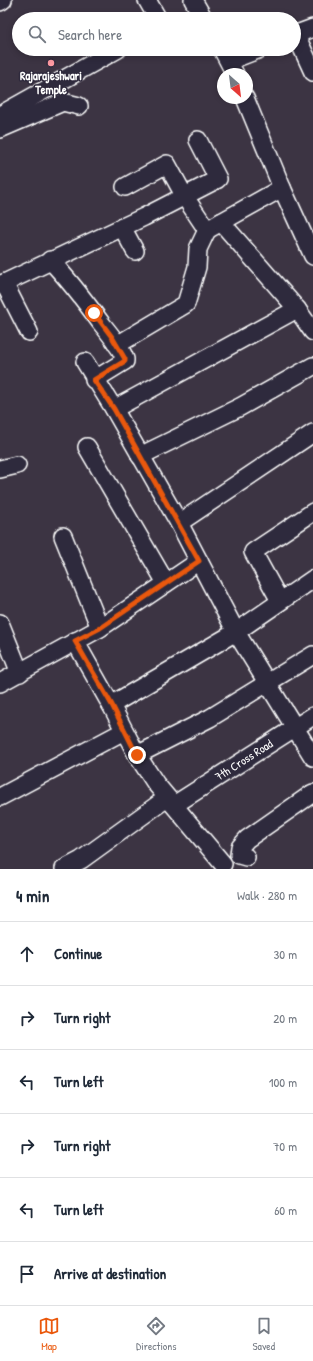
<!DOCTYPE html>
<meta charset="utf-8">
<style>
:root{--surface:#fff;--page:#f2f2f3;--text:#1f2937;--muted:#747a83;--line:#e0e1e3;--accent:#ea580c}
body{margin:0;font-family:"Patrick Hand",sans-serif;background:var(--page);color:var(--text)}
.compass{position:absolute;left:217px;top:68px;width:36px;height:36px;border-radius:50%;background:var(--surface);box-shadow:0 2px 6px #0003;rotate:152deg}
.stop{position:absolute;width:12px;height:12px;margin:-9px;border:3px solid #ea580c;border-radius:50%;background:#fff}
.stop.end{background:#ea580c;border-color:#fff;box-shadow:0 1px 4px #0008}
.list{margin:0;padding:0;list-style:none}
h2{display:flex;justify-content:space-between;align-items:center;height:52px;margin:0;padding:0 16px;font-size:17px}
h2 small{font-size:13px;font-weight:400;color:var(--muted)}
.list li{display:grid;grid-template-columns:26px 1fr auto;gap:12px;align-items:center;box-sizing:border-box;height:64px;padding:0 16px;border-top:1px solid var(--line)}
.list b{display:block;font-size:15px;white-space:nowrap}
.list em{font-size:13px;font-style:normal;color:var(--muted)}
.icon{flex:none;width:22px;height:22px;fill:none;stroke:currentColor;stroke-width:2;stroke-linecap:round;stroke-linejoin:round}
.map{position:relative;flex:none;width:313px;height:869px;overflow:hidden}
.search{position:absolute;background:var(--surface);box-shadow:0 2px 6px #0003;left:12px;right:12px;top:12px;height:44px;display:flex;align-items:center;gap:10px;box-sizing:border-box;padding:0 14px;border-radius:22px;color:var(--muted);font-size:15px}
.sheet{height:436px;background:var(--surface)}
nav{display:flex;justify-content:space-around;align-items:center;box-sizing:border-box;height:56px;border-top:1px solid var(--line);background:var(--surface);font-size:11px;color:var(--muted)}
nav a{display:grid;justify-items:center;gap:2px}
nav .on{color:var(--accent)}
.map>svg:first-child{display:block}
</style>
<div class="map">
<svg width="313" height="869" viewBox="0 0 313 869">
<rect width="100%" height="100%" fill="#3c3443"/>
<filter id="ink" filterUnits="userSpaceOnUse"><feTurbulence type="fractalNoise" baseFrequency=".025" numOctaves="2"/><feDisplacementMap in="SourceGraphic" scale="8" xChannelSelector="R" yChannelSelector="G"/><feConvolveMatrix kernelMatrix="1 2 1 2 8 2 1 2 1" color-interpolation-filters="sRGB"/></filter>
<g filter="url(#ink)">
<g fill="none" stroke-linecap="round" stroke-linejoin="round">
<defs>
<g id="minor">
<path d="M 147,0 L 158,19"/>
<path d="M 193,0 L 204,19"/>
<path d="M 0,2 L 3,0"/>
<path d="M 294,35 L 313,28"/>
<path d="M 296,35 L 313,72"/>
<path d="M 222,49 L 235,74"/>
<path d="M 229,61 L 260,49"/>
<path d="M 245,98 L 282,188 L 313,256"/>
<path d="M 0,115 L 118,49"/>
<path d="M 0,129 L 63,102 L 79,106"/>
<path d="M 125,187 L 167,164 L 185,197 L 207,230 L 282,188"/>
<path d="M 122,227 L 135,251"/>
<path d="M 50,260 C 69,280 85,301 101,323 C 110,334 120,346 125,359 L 125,361 L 94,380"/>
<path d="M 4,283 L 29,332"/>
<path d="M 0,285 L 144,217 L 218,179 L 198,140"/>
<path d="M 297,309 L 313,332"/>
<path d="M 117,345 L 186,304 L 197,267 L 198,249 L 207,230"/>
<path d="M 85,362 L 114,409 L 179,523 L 236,632 L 313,757"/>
<path d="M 114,409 L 297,309 L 221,222"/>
<path d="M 87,447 L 166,583"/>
<path d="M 140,456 L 240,407 L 313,366"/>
<path d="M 0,469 L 17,465"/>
<path d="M 179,523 L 313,433"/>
<path d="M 63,536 L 100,628"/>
<path d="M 280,601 L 253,552 L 313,512"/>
<path d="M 0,623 L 20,673"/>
<path d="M 75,641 L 111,705 L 137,755 L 156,784 L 223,864"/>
<path d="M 0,683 L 100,628 L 199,561"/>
<path d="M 111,705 L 236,632 L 313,579"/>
<path d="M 137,755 L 210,718 L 313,655"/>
<path d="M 0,797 L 124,731"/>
<path id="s1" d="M 174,805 L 313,716"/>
<path d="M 246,857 L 239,855 L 240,847 L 247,839 L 313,793"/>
<path d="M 64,869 L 81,860 L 167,798"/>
</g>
</defs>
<use href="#minor" stroke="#fff" stroke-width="20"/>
<use href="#minor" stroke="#2f2a3d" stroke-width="17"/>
</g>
</g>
<g fill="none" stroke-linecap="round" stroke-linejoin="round" filter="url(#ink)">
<path stroke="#ea580c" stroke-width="5" d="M 94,313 L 112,337 L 125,359 L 125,361 L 94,380 L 114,409 L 199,561 L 100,628 L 75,641 L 112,705 L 137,755"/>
</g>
<circle fill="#ff9aa2" stroke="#2f2a3d" stroke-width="1.5" cx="51" cy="63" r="4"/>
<g text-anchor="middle" stroke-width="3" stroke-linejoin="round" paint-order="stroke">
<g font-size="12" font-weight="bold" fill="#fff" stroke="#2f2a3d">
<text x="51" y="80">Rajarajeshwari<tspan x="51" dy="14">Temple</tspan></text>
</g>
<g font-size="12" fill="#fff" stroke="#2f2a3d">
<text dy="4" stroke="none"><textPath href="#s1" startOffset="83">7th Cross Road</textPath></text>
</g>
</g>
</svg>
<svg class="compass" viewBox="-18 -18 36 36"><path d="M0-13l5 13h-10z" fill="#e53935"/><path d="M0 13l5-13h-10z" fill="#747a83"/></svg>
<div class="stop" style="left:94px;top:313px"></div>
<div class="stop end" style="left:137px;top:755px"></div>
<div class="search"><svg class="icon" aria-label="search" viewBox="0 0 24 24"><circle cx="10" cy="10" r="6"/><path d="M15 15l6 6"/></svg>Search here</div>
</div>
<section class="sheet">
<h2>4 min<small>Walk · 280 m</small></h2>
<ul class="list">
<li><svg class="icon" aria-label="ahead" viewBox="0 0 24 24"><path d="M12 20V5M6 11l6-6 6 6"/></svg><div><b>Continue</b></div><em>30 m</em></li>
<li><svg class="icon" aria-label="right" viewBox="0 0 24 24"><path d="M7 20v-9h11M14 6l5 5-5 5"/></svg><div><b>Turn right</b></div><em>20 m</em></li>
<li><svg class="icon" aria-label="left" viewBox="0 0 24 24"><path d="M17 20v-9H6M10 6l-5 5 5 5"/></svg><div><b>Turn left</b></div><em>100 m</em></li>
<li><svg class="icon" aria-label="right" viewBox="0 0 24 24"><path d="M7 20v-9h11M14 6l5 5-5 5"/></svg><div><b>Turn right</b></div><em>70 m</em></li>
<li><svg class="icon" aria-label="left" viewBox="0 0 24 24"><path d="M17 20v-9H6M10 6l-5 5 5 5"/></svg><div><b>Turn left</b></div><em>60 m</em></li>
<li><svg class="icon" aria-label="arrive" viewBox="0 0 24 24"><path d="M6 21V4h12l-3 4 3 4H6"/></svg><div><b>Arrive at destination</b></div></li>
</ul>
</section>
<nav>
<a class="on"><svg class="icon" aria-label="map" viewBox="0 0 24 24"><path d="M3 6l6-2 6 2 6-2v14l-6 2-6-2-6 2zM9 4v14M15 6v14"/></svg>Map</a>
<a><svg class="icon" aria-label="directions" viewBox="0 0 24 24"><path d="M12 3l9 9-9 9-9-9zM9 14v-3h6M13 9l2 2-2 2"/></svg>Directions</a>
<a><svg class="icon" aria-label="saved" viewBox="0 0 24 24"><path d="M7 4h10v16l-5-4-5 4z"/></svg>Saved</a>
</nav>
